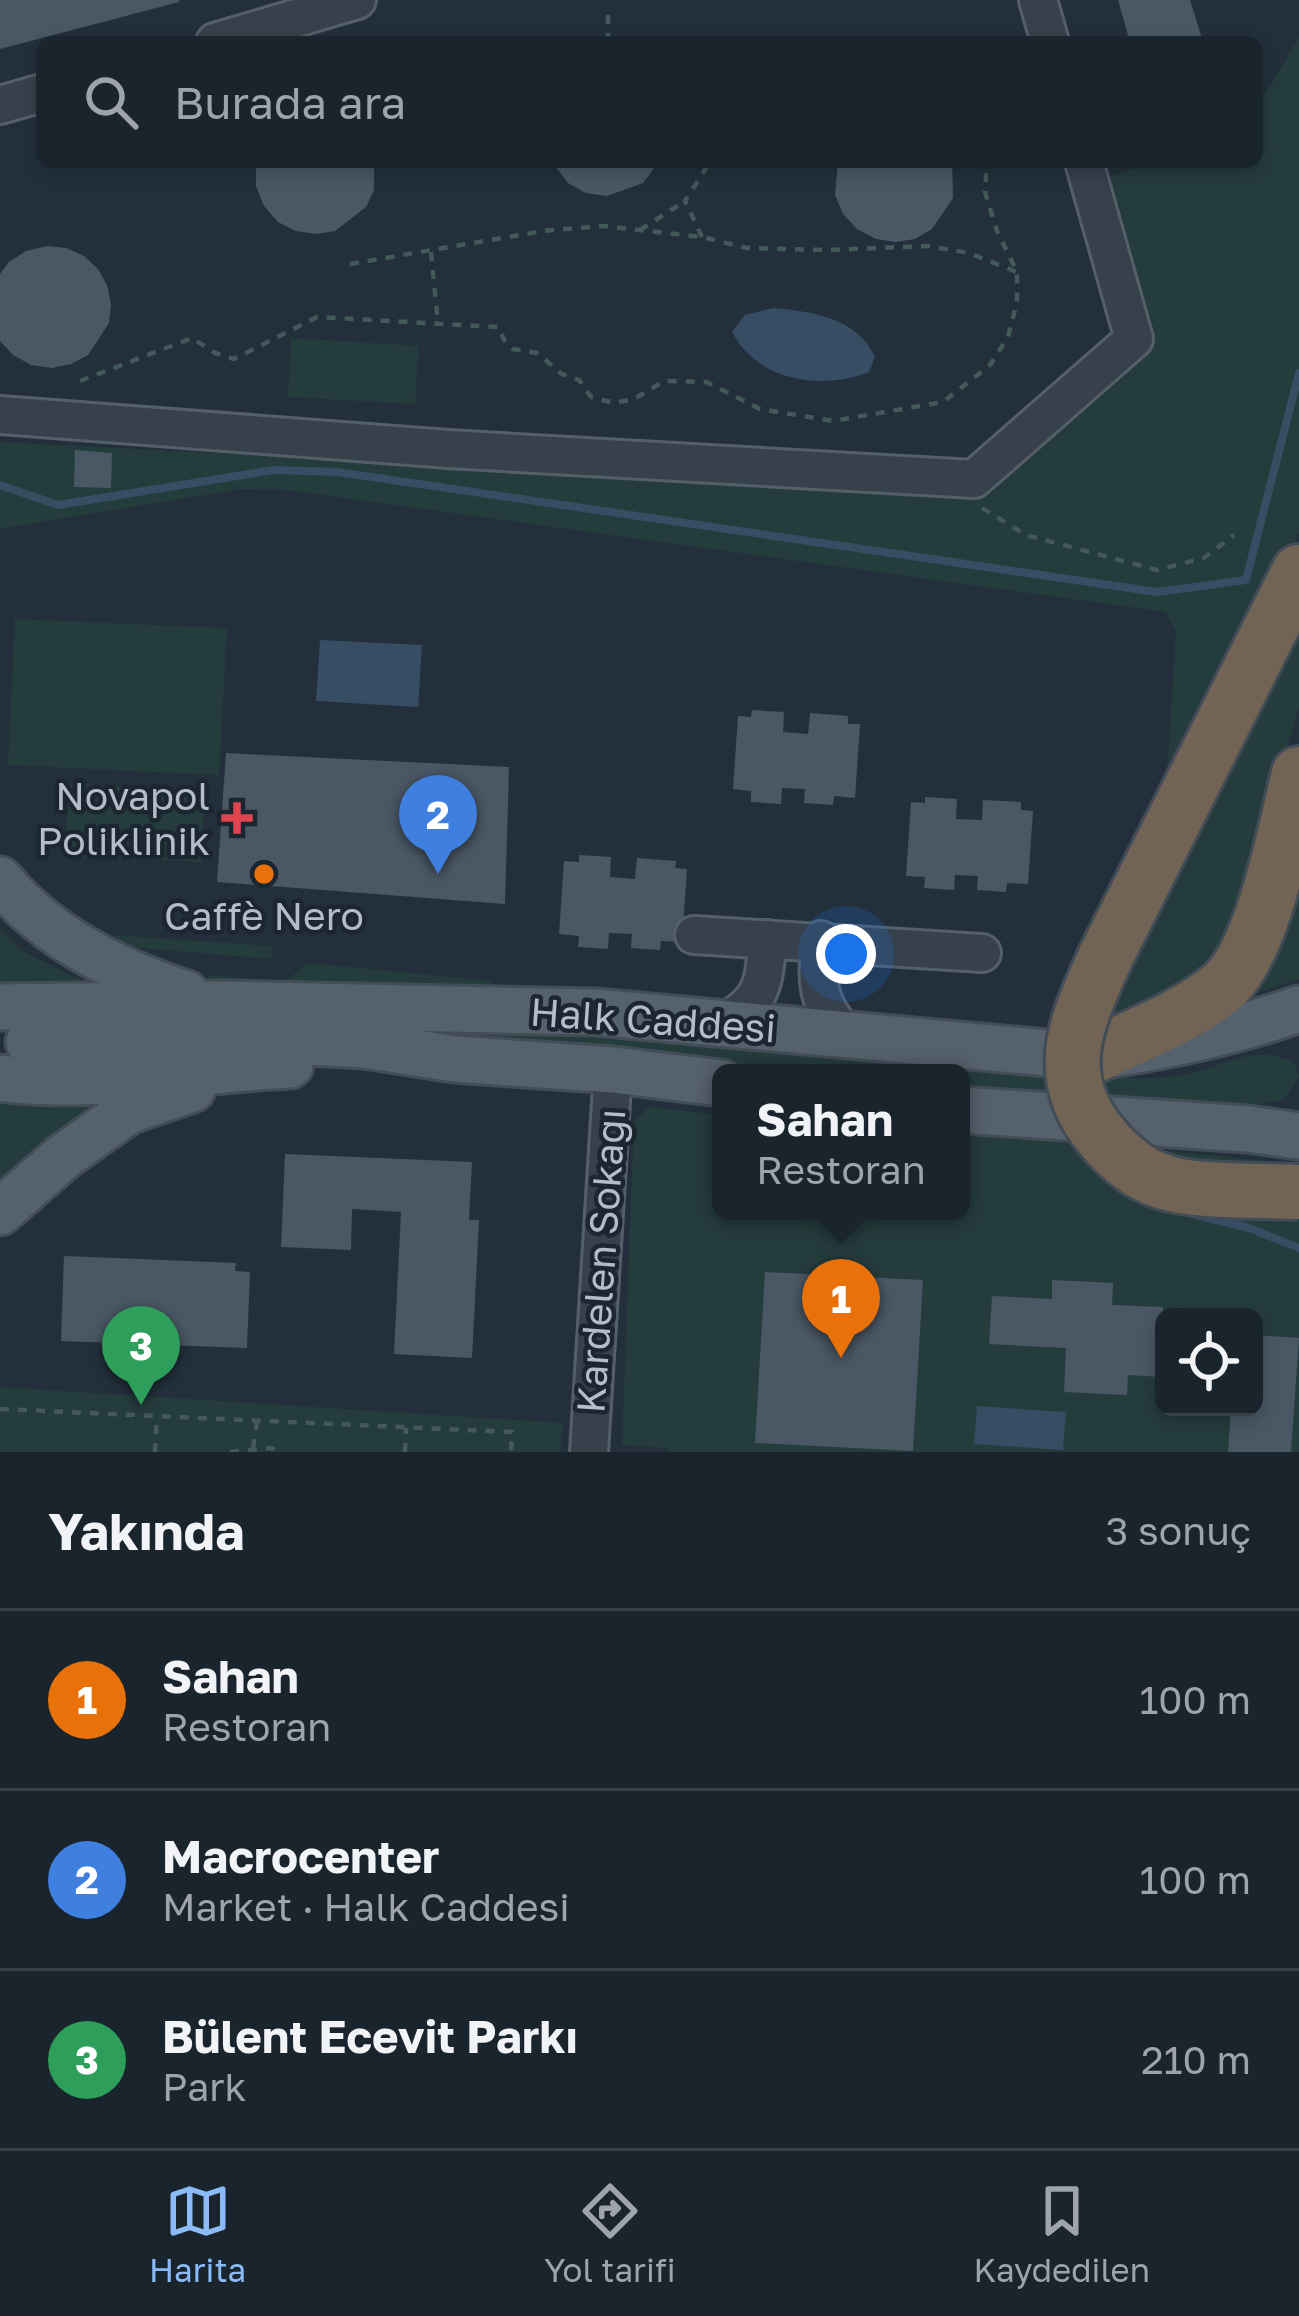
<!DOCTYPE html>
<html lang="tr">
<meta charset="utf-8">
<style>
:root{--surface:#1a242d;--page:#232c35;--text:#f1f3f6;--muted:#9fa4aa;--line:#384149;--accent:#8abbf6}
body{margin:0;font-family:"Golos Text",sans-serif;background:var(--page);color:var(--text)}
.controls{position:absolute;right:36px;bottom:36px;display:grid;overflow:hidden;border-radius:18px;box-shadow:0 6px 18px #0003}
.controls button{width:108px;height:108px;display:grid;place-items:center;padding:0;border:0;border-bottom:3px solid var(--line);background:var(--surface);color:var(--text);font:60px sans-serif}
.you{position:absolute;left:846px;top:954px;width:42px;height:42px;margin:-30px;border:9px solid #fff;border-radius:50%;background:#1a73e8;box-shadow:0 0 0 18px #1a73e833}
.badge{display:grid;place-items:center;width:78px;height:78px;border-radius:50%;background:var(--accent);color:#fff;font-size:39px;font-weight:700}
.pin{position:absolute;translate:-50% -99px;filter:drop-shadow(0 3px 6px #0008)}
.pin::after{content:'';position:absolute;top:63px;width:42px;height:36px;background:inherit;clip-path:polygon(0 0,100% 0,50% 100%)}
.popup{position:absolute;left:712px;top:1064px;width:258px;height:156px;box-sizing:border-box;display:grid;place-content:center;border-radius:18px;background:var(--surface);filter:drop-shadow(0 3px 9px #0005);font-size:39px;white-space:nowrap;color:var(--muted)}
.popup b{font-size:45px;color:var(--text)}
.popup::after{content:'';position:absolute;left:50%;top:100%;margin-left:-24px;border:24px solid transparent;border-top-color:var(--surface)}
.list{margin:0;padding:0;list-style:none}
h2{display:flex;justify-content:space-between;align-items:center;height:156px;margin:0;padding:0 48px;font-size:51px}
h2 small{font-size:39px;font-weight:400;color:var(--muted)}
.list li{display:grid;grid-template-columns:78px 1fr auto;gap:36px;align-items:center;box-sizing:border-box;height:180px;padding:0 48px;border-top:3px solid var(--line)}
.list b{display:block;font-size:45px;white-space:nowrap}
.list p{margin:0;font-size:39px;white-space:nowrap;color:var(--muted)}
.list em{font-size:39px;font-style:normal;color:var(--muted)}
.icon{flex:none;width:66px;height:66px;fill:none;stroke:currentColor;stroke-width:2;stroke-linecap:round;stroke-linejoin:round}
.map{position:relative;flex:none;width:1299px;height:1452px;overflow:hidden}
.search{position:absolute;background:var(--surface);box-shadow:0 6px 18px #0003;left:36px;right:36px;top:36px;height:132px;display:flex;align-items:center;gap:30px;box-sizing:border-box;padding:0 42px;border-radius:18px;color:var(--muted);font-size:45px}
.sheet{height:696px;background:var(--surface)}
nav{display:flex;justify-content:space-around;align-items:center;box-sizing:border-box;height:168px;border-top:3px solid var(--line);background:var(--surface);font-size:33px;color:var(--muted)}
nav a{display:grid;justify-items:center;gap:6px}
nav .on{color:var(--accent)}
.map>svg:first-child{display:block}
</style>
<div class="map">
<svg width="1299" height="1452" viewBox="0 0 1299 1452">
<rect width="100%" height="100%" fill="#23303c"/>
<g fill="#253c3d" fill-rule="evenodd">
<path d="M 1299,38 L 1299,533 L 1164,823 L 1176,632 L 1166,612 L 287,490 L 241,489 L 0,529 L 0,442 L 992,492 L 1152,338 L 1109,176 L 1159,162 L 1257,162 L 1257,107 Z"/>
<path d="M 291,338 L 419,346 L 415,404 L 288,397 Z"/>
<path d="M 15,619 L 227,628 L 219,775 L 8,765 Z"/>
<path d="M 1299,625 L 1299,706 L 1232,948 L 1169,1004 L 1106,1018 Z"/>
<path d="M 69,784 L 205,790 L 201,862 L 65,856 Z"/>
<path d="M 1299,844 L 1299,979 L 1218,1006 Z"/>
<path d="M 79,921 L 112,935 L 272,946 L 272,959 L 109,945 Z"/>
<path d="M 0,929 L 22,951 L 105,992 L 0,991 Z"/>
<path d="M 308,963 L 491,981 L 520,1011 L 208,983 L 208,975 L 286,981 Z"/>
<path d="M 406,1022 C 634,1041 862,1062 1091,1076 C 1121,1078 1152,1080 1182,1075 C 1226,1068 1251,1041 1295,1063 L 1299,1077 L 1284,1100 L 1243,1106 L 961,1089 L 961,1073 L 798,1073 L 368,1030 Z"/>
<path d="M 0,1091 L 118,1093 L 17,1164 L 0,1181 Z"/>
<path d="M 649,1107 L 721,1115 L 721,1211 L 961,1211 L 961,1131 L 1299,1164 L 1299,1452 L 670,1452 L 666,1448 L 622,1445 L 634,1122 ZM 1164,1317 L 1254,1317 L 1254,1407 L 1164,1407 Z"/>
<path d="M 0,1387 L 563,1423 L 560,1452 L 0,1452 Z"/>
</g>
<g fill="#374d63">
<path d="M 773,308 C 813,312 856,317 875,357 L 869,372 C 820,391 758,381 732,332 L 745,315 Z"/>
<path d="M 320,640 L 422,645 L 418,707 L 316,701 Z"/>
<path d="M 977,1406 L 1066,1412 L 1063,1450 L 974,1444 Z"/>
</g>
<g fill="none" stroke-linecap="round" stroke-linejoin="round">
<g stroke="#374d63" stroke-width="8">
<path d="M 0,485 L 58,505 L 274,470 L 337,472 L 1157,592 L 1246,580 L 1299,373"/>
<path d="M 1192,1214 L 1249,1228 L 1299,1248"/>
</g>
</g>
<g fill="#4a5765">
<path d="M 0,0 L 179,0 L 179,2 L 0,49 Z"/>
<path d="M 1118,0 L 1190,0 L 1203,42 L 1130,42 Z"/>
<path d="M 256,162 L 374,162 L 374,190 L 366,207 L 335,231 L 317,234 L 296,231 L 278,222 L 264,206 L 256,186 Z"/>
<path d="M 552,162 L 659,162 L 643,183 L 607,196 L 586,193 L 568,183 Z"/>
<path d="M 838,162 L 952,162 L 953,198 L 932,229 L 915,239 L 896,242 L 876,239 L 857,229 L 843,214 L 835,195 Z"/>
<path d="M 47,246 L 66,248 L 84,256 L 98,269 L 107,285 L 111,304 L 109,323 L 88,355 L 71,364 L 52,368 L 31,365 L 13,355 L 0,341 L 0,274 L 9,262 L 26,251 Z"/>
<path d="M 75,450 L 112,453 L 111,488 L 74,487 Z"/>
<path d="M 752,710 L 784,712 L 783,732 L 808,734 L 810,713 L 848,716 L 848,724 L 860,724 L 855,798 L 834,796 L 833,805 L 804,803 L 805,789 L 782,788 L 781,804 L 751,802 L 751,791 L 733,789 L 738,716 L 751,717 Z"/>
<path d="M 226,753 L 509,767 L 505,904 L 217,882 Z"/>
<path d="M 925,797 L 957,799 L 956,819 L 982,820 L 983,800 L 1021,802 L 1021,810 L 1033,811 L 1028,884 L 1007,883 L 1006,892 L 977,890 L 978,876 L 955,875 L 954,890 L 924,888 L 925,877 L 906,876 L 911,802 L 925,803 Z"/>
<path d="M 579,855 L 611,857 L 610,877 L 635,879 L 637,858 L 676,861 L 675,868 L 687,869 L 682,942 L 661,941 L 660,950 L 631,948 L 632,934 L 609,933 L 608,949 L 578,947 L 579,936 L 559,934 L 564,861 L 579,862 Z"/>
<path d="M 285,1154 L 472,1162 L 469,1220 L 479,1220 L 472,1358 L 394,1354 L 401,1212 L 352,1209 L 351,1250 L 281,1247 Z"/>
<path d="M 64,1256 L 236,1263 L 235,1271 L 250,1272 L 247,1348 L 61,1341 Z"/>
<path d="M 765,1272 L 923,1280 L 913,1451 L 755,1443 Z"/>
<path d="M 1052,1280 L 1113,1283 L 1112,1305 L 1163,1307 L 1160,1377 L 1128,1375 L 1127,1395 L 1064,1392 L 1066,1348 L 989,1344 L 992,1296 L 1052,1299 Z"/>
<path d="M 1254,1335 L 1299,1338 L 1291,1452 L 1228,1452 L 1231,1407 L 1254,1407 Z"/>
</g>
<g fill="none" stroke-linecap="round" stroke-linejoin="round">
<defs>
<g id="minor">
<path d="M 1038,0 L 1050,42"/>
<path d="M 215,42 L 357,0"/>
<path d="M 0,105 L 42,93"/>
<path d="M 0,415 L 448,449 L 974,479 L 1134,339 L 1084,162"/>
<path d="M 694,935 L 982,953"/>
<path d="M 821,940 C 816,983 816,1001 845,1034"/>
<path d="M 723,1023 C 765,999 763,984 768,939"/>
<path d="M 589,1452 L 613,1070"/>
</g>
<g id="major">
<path d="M 0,880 C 48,938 116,971 186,994"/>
<path d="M 0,1007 L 218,1004 L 595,1012 L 1091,1057 C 1163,1047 1230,1033 1299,1009"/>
<path d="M 29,1042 L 229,1038 L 365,1045 L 455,1059 L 613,1070 L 721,1083"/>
<path d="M 0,1078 C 95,1091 195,1069 290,1065"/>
<path d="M 961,1110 L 1248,1129 L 1299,1136"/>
<path d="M 0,1212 L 63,1157 L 128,1111 L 192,1089"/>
</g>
<g id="highway">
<path d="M 1105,958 L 1299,572"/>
<path d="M 1091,1057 C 1136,1035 1182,1019 1221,988 C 1264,953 1285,829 1299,774"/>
</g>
</defs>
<use href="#minor" stroke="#555f6a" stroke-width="42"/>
<use href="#major" stroke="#434d58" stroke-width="51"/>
<use href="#highway" stroke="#424c57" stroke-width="60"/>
<g stroke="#43595a" stroke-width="4.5" stroke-dasharray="9 9" stroke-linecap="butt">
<path d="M 608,42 L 608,12"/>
<path d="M 623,42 L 628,42"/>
<path d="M 640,230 L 685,201"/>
<path d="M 702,237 L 685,201 L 710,162"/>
<path d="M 431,252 L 438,324"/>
<path d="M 350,264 L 543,231 L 603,226 L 702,237 L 747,248 L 828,250 L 928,246 L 969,253 L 1017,272"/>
<path d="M 80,381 L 192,338 L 215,353 L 234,359 L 317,317 L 499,327 L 504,340 L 513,349 L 537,353 L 562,374 L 579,380 L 591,397 L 614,403 L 634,399 L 664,381 L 706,382 L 760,409 L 833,421 L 943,402 L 990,365 L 1008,337 L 1017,302 L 1017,272 L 997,231 L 985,192 L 987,162"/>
<path d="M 982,508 L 1026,535 L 1157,570 L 1204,558 L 1234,535"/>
<path d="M 0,1409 L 512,1432 L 511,1452"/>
<path d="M 253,1448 L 257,1421"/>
<path d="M 155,1452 L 157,1416"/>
<path d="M 230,1452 L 271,1448 L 280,1452"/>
<path d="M 405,1452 L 406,1428"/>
</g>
<use href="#minor" stroke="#37414c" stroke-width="36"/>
<use href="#major" stroke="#55616c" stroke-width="45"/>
<use href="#highway" stroke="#726454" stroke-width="54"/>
<defs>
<path id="highway-bridge" d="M 1105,958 C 1076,1022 1051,1076 1102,1137 C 1118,1156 1137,1173 1161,1181 C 1193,1193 1262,1190 1299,1192"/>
</defs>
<use href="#highway-bridge" stroke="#424c57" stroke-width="60" stroke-linecap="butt"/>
<use href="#highway-bridge" stroke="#726454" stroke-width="54"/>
</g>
<path fill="#e0444e" stroke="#1c2631" stroke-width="4.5" d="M231 800h12v12h12v12h-12v12h-12v-12h-12v-12h12z"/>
<circle fill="#e8710a" stroke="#1c2631" stroke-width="4.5" cx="264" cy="874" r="12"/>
<g text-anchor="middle" stroke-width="9" stroke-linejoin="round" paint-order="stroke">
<g font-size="39" fill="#b3bcc8" stroke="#1c2631" text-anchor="end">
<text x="210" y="810">Novapol<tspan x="210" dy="45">Poliklinik</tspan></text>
<text x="264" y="930" text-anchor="middle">Caffè Nero</text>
</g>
<g font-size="39" fill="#b3bcc8" stroke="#1c2631">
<text transform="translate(653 1020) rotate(4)" y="14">Halk Caddesi</text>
<text transform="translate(601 1261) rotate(-86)" y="14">Kardelen Sokağı</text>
</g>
</g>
</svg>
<div class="controls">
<button><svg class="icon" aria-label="locate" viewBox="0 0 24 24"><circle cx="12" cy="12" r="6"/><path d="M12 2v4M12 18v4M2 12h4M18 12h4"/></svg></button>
</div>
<div class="you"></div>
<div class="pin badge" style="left:841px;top:1358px;background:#e8710a">1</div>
<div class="popup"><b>Sahan</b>Restoran</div>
<div class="pin badge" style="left:438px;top:874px;background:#3f7fe0">2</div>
<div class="pin badge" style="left:141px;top:1405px;background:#2e9e5b">3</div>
<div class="search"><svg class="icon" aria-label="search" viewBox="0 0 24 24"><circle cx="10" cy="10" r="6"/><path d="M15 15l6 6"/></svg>Burada ara</div>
</div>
<section class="sheet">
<h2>Yakında<small>3 sonuç</small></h2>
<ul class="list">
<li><span class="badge" style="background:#e8710a">1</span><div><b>Sahan</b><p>Restoran</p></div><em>100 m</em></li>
<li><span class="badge" style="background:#3f7fe0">2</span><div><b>Macrocenter</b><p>Market · Halk Caddesi</p></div><em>100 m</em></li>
<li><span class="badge" style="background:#2e9e5b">3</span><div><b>Bülent Ecevit Parkı</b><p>Park</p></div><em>210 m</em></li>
</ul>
</section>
<nav>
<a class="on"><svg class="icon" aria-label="map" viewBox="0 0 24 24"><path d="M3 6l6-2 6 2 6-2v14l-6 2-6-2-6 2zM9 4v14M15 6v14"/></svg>Harita</a>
<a><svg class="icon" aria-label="directions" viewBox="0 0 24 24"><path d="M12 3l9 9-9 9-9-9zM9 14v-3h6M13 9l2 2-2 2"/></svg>Yol tarifi</a>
<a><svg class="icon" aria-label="saved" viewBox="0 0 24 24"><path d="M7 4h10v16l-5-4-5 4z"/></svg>Kaydedilen</a>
</nav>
